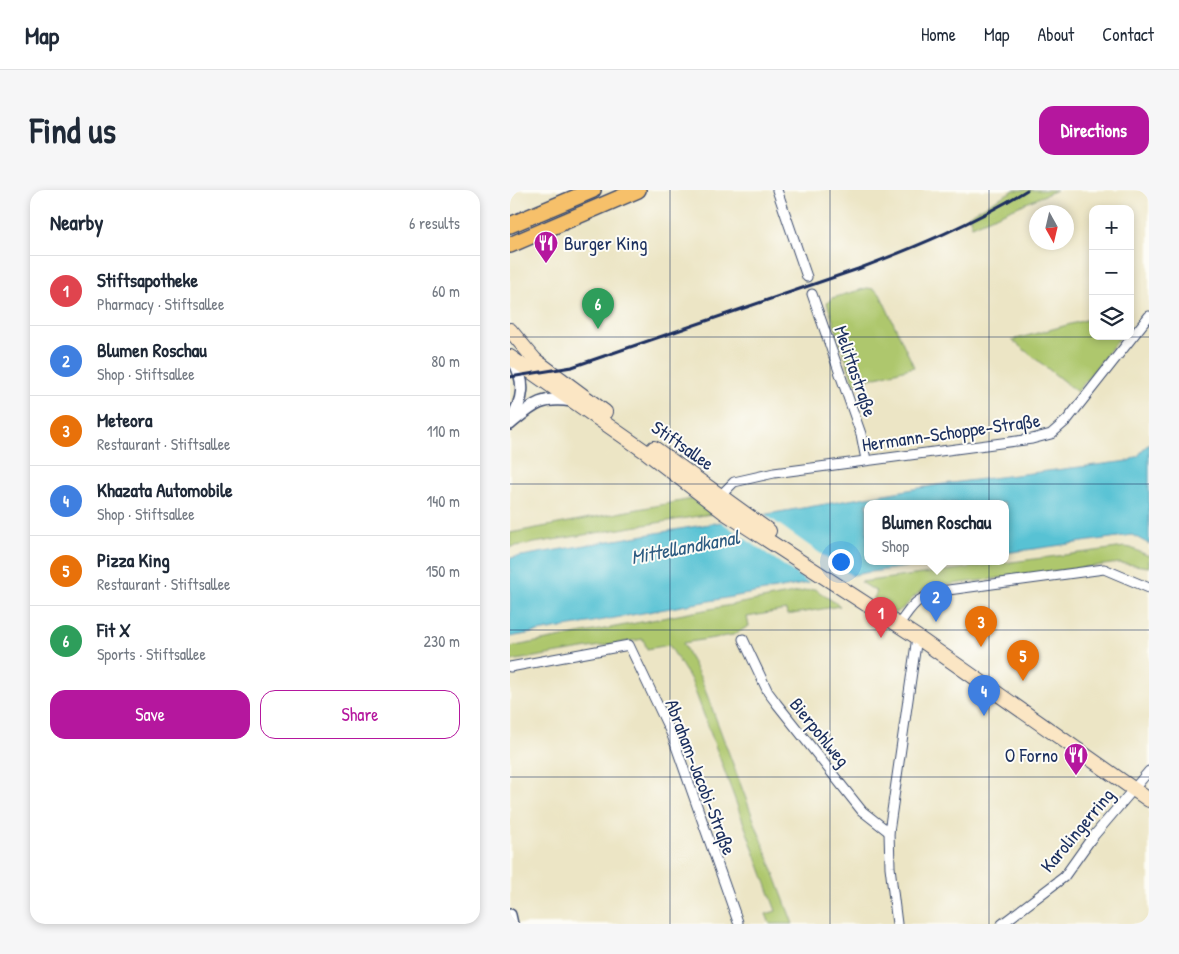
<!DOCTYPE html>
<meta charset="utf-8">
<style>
:root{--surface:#fff;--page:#f6f6f7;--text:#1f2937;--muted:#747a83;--line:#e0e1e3;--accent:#b5179e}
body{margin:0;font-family:"Patrick Hand",sans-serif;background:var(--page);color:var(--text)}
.controls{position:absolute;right:15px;top:15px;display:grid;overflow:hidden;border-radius:10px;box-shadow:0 2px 8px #0003}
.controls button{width:45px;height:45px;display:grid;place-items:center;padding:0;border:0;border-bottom:1px solid var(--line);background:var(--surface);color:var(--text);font:25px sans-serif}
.compass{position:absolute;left:519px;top:15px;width:45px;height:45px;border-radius:50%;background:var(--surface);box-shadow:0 2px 8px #0003;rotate:172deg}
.you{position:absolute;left:330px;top:371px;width:18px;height:18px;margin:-12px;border:4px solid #fff;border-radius:50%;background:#1a73e8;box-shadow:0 0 0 8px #1a73e833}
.badge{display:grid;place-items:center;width:32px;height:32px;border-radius:50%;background:var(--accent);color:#fff;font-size:16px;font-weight:700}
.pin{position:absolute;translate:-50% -41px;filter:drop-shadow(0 1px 2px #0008)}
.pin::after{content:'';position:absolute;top:26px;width:18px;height:15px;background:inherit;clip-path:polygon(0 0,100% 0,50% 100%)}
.popup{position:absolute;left:354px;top:310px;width:145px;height:65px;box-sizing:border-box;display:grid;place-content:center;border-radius:10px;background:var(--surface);filter:drop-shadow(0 1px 4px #0005);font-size:16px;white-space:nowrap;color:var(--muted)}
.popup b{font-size:19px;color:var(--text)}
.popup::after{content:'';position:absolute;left:50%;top:100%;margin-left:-10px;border:10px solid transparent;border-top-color:var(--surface)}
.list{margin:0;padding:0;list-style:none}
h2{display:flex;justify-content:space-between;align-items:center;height:65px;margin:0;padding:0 20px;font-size:21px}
h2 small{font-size:16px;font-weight:400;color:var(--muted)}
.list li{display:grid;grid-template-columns:32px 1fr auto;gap:15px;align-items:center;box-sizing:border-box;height:70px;padding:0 20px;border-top:1px solid var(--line)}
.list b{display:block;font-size:19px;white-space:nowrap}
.list p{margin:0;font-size:16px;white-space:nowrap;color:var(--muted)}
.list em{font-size:16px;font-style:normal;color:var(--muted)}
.actions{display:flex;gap:10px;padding:15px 20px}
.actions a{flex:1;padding:11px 0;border:1px solid var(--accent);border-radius:15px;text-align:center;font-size:18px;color:var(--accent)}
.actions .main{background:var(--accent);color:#fff}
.icon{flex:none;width:28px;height:28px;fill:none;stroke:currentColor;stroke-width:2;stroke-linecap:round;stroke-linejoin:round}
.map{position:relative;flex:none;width:639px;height:734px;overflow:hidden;border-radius:15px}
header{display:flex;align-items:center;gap:30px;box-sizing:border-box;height:70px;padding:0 25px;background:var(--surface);border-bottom:1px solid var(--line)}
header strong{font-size:24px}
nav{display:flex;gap:28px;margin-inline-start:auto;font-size:18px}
.intro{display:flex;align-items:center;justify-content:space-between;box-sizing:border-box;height:120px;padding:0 30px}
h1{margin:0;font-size:35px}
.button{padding:12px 22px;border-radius:15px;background:var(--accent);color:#fff;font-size:18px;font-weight:700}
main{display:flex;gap:30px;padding:0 30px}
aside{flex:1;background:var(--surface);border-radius:15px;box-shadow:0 2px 8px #0003}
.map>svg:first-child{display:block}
</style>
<header>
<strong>Map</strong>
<nav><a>Home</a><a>Map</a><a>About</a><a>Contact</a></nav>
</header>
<div class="intro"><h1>Find us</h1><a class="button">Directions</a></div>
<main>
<aside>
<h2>Nearby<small>6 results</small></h2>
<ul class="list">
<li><span class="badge" style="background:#e0444e">1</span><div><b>Stiftsapotheke</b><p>Pharmacy · Stiftsallee</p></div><em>60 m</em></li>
<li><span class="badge" style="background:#3f7fe0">2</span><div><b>Blumen Roschau</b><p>Shop · Stiftsallee</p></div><em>80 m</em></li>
<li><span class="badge" style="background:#e8710a">3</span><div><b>Meteora</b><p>Restaurant · Stiftsallee</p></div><em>110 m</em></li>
<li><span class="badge" style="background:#3f7fe0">4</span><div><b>Khazata Automobile</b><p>Shop · Stiftsallee</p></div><em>140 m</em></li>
<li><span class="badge" style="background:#e8710a">5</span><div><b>Pizza King</b><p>Restaurant · Stiftsallee</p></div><em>150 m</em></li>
<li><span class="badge" style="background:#2e9e5b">6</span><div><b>Fit X</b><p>Sports · Stiftsallee</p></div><em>230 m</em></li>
</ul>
<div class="actions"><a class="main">Save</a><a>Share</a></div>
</aside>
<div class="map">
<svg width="639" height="734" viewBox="0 0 639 734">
<rect width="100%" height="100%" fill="#fdfcf7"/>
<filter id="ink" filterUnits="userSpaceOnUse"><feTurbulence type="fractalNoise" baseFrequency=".02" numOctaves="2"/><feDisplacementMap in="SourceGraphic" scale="10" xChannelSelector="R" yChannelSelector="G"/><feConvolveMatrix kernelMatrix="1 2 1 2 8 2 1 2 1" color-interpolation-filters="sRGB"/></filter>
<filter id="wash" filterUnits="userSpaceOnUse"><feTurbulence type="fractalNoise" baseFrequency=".0096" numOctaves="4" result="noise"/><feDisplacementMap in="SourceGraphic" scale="20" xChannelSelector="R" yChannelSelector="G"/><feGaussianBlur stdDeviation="1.12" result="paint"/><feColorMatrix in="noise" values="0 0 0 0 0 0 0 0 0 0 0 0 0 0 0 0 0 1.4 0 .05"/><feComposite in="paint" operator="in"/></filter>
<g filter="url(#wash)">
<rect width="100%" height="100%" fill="#ece5c5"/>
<g fill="#aec76d" stroke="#647b66">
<path d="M 504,0 L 547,0 L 462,36 L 459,25 Z"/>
<path d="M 357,98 L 364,99 L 370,104 L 404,177 L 344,193 L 317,113 L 322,108 Z"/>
<path d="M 583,128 L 583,146 L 611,146 L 567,202 L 502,150 Z"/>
<path d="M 182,309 L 201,324 L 0,357 L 0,343 Z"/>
<path d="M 615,357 L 621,358 L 639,366 L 639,377 L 609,373 L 420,397 C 402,403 400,416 385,423 L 375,420 L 363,410 L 367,402 L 351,392 Z"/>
<path d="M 305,399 L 330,416 L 277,425 L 276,420 L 237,427 L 239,436 L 223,445 L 173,453 L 191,489 L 283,734 L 260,734 L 256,724 L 266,721 L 181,490 L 159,455 L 137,459 L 133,449 L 0,471 L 0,457 Z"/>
</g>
<path fill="#58c2d4" stroke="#3a7899" d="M 639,253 L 639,354 L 622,345 L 495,363 L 495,313 L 357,313 L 357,371 L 441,371 L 360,382 L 0,447 L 0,368 L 433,294 L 618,271 L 628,266 Z"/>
<path fill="#ece5c5" d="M 250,321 L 345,388 L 302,395 L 207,329 Z"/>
</g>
<g filter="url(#ink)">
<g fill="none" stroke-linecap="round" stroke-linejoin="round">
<defs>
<g id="minor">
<path d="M 267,0 L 297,87"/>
<path d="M 302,104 L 351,244 L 356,270"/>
<path d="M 207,309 L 224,292 L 264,283 L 522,249 L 541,244 L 557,230 L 639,126"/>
<path d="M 388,436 C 402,415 406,408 431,401 L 594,379 L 639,398"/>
<path d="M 233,449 L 258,502 L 267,514 L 352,621 L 379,642"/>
<path d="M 0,477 L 119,455 L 162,545 L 228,732"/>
<path d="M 387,734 L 380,677 L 379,642 L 407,447"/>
<path d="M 492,734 L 554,687 L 581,649 L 639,581"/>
</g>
<g id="tertiary">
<path d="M 0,231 C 14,209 16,192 3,170"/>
<path d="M 0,234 C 23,215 31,206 62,211"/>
<path d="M 0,725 L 2,734"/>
</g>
<g id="secondary">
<path d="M 0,140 L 25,170 L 95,222"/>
<path d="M 0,167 L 136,262 L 214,322 L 407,447 L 639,610"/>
<path d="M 144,258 L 259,341"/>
</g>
<g id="primary">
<path d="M 0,35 L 83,0"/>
<path d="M 0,55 L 128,0"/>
</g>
</defs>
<use href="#minor" stroke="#3a4a6d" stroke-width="11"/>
<use href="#tertiary" stroke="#3a4a6d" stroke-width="14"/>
<use href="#secondary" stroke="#3a4a6d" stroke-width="16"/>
<use href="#primary" stroke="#3a4a6d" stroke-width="18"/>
<use href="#minor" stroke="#fff" stroke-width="9"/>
<use href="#tertiary" stroke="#fff" stroke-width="11"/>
<use href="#secondary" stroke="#fbe6c4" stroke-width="14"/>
<use href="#primary" stroke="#f6c06b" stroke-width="15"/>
<path stroke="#1b2f5e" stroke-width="3" d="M 0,187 L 62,177 L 348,79 C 406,57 464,33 517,0"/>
</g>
</g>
<path fill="none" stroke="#1b2f5e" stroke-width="1" stroke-opacity="0.55" d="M 160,0 L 160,734M 320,0 L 320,734M 479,0 L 479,734M 0,147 L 639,147M 0,294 L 639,294M 0,440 L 639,440M 0,587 L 639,587"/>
<defs>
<symbol id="restaurant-pin" viewBox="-11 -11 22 30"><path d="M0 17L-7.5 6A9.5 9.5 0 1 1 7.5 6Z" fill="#b5179e" stroke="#fdfcf7"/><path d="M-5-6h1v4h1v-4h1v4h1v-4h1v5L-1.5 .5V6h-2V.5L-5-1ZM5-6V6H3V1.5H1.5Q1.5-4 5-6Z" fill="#fff"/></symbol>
</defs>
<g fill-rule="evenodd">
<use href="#restaurant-pin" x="22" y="39" width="28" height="38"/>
<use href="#restaurant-pin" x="552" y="551" width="28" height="38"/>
</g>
<g text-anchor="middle" stroke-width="4" stroke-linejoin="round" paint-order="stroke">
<g font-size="19" fill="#1b2f5e" stroke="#fdfcf7" text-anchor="start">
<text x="54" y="60">Burger King</text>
<text x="548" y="572" text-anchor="end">O Forno</text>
</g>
<g font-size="19" fill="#1b2f5e" stroke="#fdfcf7">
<text transform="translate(346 181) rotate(71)" y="7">Melittastraße</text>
<text transform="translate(441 242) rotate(-8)" y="7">Hermann-Schoppe-Straße</text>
<text transform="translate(173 255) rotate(35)" y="7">Stiftsallee</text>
<text transform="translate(310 542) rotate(51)" y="7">Bierpohlweg</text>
<text transform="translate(191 587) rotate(69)" y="7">Abraham-Jacobi-Straße</text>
<text transform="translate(567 640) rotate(-50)" y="7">Karolingerring</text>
</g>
<g font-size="20" font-style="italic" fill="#2d5b81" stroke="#fdfcf7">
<text transform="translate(175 357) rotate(-11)" y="7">Mittellandkanal</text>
</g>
</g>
</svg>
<div class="controls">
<button>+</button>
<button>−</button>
<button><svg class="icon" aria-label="layers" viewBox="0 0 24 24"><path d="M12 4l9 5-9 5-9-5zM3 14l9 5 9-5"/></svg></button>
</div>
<svg class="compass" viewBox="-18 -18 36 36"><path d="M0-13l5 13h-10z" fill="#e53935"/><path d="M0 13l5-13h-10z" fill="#747a83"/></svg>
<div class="you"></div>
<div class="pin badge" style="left:371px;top:448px;background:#e0444e">1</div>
<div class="pin badge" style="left:426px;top:432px;background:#3f7fe0">2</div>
<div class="popup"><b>Blumen Roschau</b>Shop</div>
<div class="pin badge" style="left:471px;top:457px;background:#e8710a">3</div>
<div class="pin badge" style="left:474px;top:526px;background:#3f7fe0">4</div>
<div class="pin badge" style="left:513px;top:491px;background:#e8710a">5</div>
<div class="pin badge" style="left:88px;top:139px;background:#2e9e5b">6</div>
</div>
</main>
